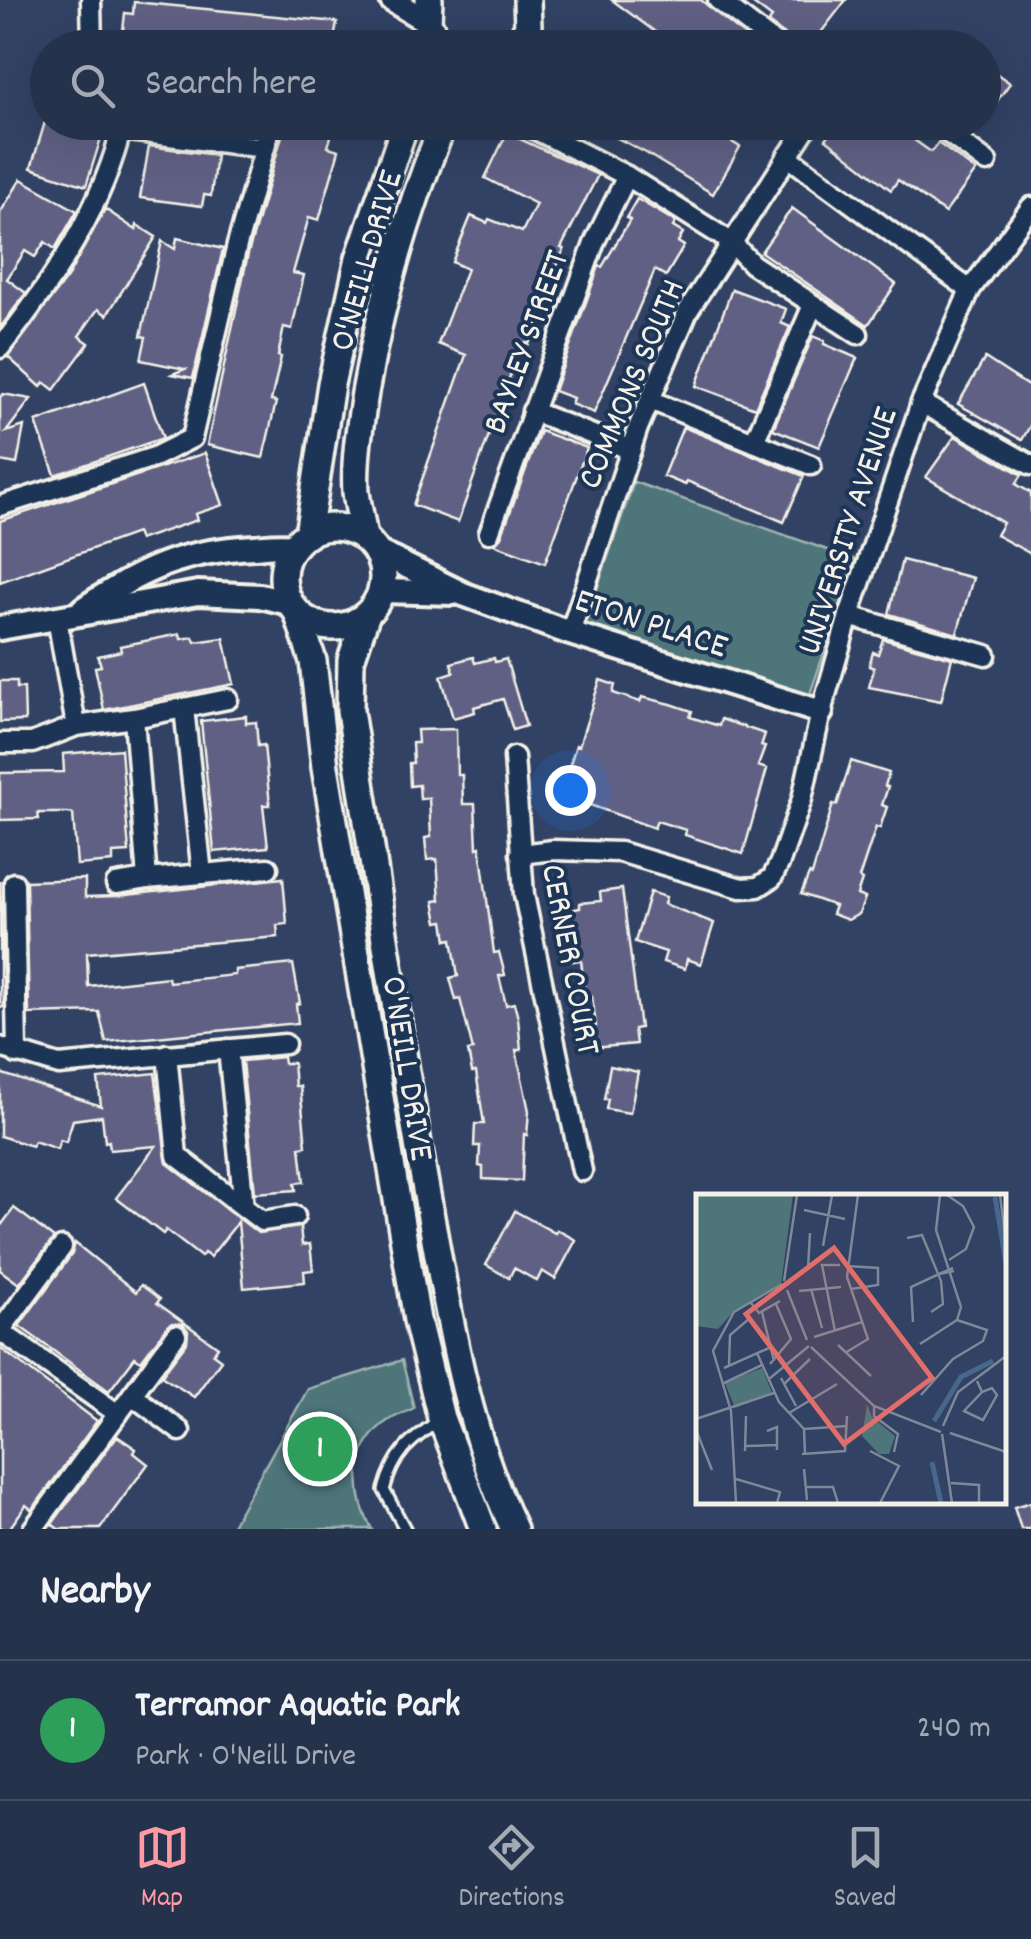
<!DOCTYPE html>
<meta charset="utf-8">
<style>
:root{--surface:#25324b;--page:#313e55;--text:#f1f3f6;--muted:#a3aab5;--line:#424d63;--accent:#ff9aa2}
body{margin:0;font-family:Dekko,sans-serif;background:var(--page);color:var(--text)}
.you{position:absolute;left:570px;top:790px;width:35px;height:35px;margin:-25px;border:8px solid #fff;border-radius:50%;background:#1a73e8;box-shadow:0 0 0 15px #1a73e833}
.badge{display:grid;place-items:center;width:65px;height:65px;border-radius:50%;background:var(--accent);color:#fff;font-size:32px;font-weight:700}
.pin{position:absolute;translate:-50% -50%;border:5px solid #fff;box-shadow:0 2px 10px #0006}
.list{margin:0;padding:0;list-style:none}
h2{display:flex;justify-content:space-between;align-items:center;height:130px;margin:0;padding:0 40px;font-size:42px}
h2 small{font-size:32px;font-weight:400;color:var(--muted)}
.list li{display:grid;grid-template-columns:65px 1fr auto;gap:30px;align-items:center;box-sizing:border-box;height:140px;padding:0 40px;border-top:2px solid var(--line)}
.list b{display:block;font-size:38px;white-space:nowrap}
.list p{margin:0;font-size:32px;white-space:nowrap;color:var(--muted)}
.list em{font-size:32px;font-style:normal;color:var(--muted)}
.icon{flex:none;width:55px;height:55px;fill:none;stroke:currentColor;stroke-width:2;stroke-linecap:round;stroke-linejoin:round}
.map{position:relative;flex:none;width:1031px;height:1529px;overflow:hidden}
.search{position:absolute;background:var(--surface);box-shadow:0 10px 40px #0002;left:30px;right:30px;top:30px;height:110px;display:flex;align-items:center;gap:25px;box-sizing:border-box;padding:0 35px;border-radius:55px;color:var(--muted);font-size:38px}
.sheet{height:270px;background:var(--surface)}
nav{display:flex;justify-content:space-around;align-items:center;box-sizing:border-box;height:140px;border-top:2px solid var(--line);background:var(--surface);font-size:28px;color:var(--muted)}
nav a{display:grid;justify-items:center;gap:5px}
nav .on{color:var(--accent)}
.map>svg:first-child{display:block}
</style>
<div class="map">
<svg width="1031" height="1529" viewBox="0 0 1031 1529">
<rect width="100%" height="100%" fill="#314264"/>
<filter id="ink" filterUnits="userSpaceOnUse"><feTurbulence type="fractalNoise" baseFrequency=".01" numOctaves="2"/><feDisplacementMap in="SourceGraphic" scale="20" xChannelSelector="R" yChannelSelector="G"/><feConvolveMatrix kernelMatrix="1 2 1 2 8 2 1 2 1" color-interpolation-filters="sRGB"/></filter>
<g filter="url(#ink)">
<g fill="#4d757a" stroke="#a0b3b1" stroke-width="2.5">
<path d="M 634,482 L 856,560 L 808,700 L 585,623 Z"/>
<path d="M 402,1360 L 414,1408 C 405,1413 394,1416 386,1422 C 351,1446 353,1496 372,1529 L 230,1529 L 308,1389 Z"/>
</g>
<g fill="#606084" stroke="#f4f1e8" stroke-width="2.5">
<path d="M 612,0 L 701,0 L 760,48 L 677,48 Z"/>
<path d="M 748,0 L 846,0 L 809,48 L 793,48 L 789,38 L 768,23 L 772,18 Z"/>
<path d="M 134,2 L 337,22 L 335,34 L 364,37 L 364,48 L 121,48 L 125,13 L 133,14 Z"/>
<path d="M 984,65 L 1010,83 L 984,119 Z"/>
<path d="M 45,122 L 106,122 L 86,186 L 31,168 Z"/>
<path d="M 286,122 L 335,122 L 328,147 L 339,150 L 319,220 L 309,217 L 293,273 L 304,275 L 292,329 L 284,327 L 278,356 L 281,357 L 271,401 L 276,402 L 263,458 L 207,445 L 248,254 Z"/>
<path d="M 586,122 L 698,122 L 740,147 L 713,194 L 646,153 Z"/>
<path d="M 838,122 L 889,122 L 931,152 L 938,143 L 976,171 L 945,213 L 898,180 L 891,190 L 826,139 Z"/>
<path d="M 507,133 L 598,175 L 561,248 L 564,249 L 534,323 L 537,324 L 529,344 L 525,343 L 511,373 L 458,522 L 413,505 L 466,355 L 438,344 L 467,269 L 452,262 L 471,216 L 487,223 L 489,219 L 522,232 L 536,204 L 485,178 Z"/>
<path d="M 149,146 L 216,155 L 211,196 L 204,195 L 202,206 L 140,198 Z"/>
<path d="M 21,179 L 77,211 L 55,249 L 45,242 L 35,257 L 25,251 L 7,279 L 26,293 L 0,328 L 0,213 Z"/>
<path d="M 637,199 L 676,222 L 673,227 L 683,233 L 678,242 L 684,246 L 666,276 L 655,270 L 594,413 L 571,404 L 573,398 L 554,391 L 599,266 L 602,267 L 630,220 L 626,218 Z"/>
<path d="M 792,208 L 896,284 L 868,325 L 761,252 Z"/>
<path d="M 105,209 L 136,230 L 137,225 L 156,237 L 107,315 L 98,309 L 79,336 L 89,343 L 54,390 L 44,382 L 41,387 L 8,357 L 68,276 Z"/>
<path d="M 177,238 L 223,249 L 193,378 L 172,374 L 185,369 L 141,360 L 146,337 L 141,336 L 162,241 L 175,249 Z"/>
<path d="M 732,289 L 786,309 L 781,323 L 790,327 L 755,408 L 696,386 Z"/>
<path d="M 813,336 L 825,341 L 824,344 L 857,358 L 819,447 L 773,429 Z"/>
<path d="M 985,358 L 1031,388 L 1031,424 L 1022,440 L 958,404 Z"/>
<path d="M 144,383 L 163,438 L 55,475 L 36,422 Z"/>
<path d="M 3,394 L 31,399 L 6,432 L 24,426 L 17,464 L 0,461 L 0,397 Z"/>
<path d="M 683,427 L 804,476 L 784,522 L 687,481 L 685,485 L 663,476 Z"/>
<path d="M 540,431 L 587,448 L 545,563 L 494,544 L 501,537 Z"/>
<path d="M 955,436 L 1022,475 L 1016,484 L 1031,493 L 1031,554 L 996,535 L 1003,523 L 926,477 Z"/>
<path d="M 205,453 L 223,505 L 195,514 L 197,520 L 139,540 L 136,533 L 0,582 L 0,521 Z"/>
<path d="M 902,560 L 973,578 L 957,634 L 889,614 Z"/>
<path d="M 180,634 L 181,639 L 193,637 L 195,642 L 224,638 L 234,684 L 104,710 L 95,667 L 101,666 L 98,656 L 121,651 L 120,646 Z"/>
<path d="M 883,639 L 952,658 L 941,701 L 869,687 L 874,668 L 869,666 L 873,652 L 878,654 Z"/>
<path d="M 473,657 L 475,663 L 494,658 L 495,662 L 506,659 L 526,726 L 513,730 L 503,699 L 474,707 L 475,712 L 453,718 L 441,676 L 454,672 L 451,663 Z"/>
<path d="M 600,680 L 615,685 L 613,693 L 640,702 L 642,697 L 671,704 L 692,711 L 690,717 L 719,726 L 721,719 L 765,734 L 761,746 L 765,747 L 758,766 L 767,769 L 743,854 L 685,835 L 686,830 L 657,821 L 654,828 L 573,799 L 575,791 L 569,790 L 576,769 L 569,767 L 576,745 L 579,746 Z"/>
<path d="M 0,681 L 17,681 L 17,688 L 24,688 L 25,721 L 0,722 Z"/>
<path d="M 246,716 L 246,723 L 256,722 L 258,746 L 264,745 L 270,805 L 263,805 L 268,847 L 214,852 L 201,721 Z"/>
<path d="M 456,729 L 457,775 L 462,775 L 463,804 L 475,804 L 477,848 L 480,847 L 494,953 L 499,952 L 505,975 L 499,976 L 506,1005 L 514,1003 L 518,1018 L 521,1050 L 516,1050 L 529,1111 L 527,1135 L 524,1134 L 522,1181 L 483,1179 L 483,1167 L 479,1166 L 480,1146 L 474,1146 L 475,1124 L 484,1124 L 476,1072 L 472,1072 L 468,1051 L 473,1050 L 460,999 L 456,1000 L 450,978 L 458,976 L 452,939 L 447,940 L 444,921 L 438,922 L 434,901 L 440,900 L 437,859 L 427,860 L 425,838 L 431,837 L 429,798 L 420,799 L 419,785 L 410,786 L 409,763 L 413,763 L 412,743 L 418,743 L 417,730 Z"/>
<path d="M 121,749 L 129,852 L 113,853 L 113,862 L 77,865 L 73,814 L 68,813 L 38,813 L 39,819 L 0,820 L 0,773 L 64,772 L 63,754 Z"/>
<path d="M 851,761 L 889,773 L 885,786 L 888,787 L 882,805 L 887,807 L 880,828 L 876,827 L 859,878 L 862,880 L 857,895 L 865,898 L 859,914 L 848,920 L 832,914 L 835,906 L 801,894 L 809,874 L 812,875 L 833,804 L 837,805 Z"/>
<path d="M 283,878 L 287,924 L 277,925 L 278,937 L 87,953 L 88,986 L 168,977 L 169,982 L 235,975 L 235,970 L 293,964 L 300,1003 L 296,1004 L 298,1023 L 106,1042 L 99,1012 L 29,1014 L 26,881 L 85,879 L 85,897 L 117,896 Z"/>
<path d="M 0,881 L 4,1007 L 0,1007 Z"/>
<path d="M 622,889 L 640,1028 L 634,1029 L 636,1044 L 592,1048 L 590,1026 L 596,1026 L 592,996 L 585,996 L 581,960 L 573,961 L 568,921 L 572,921 L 570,910 L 580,908 L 580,903 L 601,901 L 600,892 Z"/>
<path d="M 650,892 L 666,897 L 664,904 L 714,923 L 701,964 L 687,959 L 685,969 L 663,962 L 666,952 L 635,942 Z"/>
<path d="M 283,1057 L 284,1063 L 293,1063 L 295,1086 L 300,1086 L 306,1146 L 300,1147 L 304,1182 L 295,1183 L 296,1190 L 255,1193 L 242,1061 Z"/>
<path d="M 610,1066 L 638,1072 L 630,1113 L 606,1109 L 608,1099 L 604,1099 Z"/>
<path d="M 0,1073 L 101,1106 L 98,1079 L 155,1073 L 167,1163 L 258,1233 L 300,1227 L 302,1245 L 310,1244 L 313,1270 L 304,1271 L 305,1282 L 244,1288 L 238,1222 L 210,1257 L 204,1253 L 201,1257 L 166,1230 L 163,1234 L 116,1198 L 156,1146 L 110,1150 L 109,1141 L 105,1142 L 102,1116 L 73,1120 L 66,1142 L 60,1140 L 57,1149 L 34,1141 L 32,1146 L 0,1136 Z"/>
<path d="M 14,1208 L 54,1238 L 19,1284 L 0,1270 L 0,1227 Z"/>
<path d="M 515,1211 L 555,1233 L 557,1230 L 576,1240 L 555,1279 L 542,1271 L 537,1281 L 514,1268 L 509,1278 L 486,1265 Z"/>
<path d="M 75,1243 L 136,1292 L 141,1285 L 160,1299 L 157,1303 L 218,1347 L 213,1354 L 221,1360 L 194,1397 L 161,1376 L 187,1342 L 188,1331 L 183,1324 L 172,1323 L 167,1327 L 141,1361 L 135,1357 L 109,1391 L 19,1326 L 72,1254 Z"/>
<path d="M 0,1348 L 97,1421 L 32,1510 L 26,1505 L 9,1529 L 0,1529 Z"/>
<path d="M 117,1436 L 136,1449 L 134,1453 L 148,1464 L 100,1529 L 58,1529 L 52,1524 Z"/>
<path d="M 1031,1502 L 1031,1529 L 1021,1529 L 1014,1507 Z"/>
</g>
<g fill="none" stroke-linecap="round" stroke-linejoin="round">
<defs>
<path id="service" d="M 405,1529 L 384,1490 C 394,1453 409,1442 439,1420"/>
<g id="minor">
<path d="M 91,0 L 92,48"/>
<path d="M 718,0 L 781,48"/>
<path d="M 933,122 L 987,162"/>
<path d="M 526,125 L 627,176 L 731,242 L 752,264 L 858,334"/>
<path d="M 121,130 L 265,148"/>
<path d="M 787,156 L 970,290"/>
<path d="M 0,348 C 53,281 104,207 123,122"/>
<path d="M 650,400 L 811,465"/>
<path d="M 921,403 L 1031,465"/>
<path d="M 532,411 L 631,450"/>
<path d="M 754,442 L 813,305"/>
<path d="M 0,506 L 154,457 L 192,438 L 237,245 L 272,122"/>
<path d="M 489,533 L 595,241 L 627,176"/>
<path d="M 849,616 L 986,655"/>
<path d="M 57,618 L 76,726"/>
<path d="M 570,633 L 638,428 L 688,311 L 810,122"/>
<path d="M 184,708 L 202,874"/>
<path d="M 134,718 L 147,879"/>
<path d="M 0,743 L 32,743 L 76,726 L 134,718 L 228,699"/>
<path d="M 514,757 L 524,895 L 582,1171"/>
<path d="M 520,854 L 553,850 L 620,852 L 741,888 L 758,887 L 772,878 L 780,862 L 802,799 L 821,712 L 849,616 L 921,403 L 970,290 L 1031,207"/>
<path d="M 14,883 L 17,1054"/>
<path d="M 116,884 L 147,879 L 268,868"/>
<path d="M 0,1047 L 59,1065 L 285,1044"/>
<path d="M 228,1049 L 244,1207"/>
<path d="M 167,1054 L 177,1156 L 262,1221 L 295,1216"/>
<path d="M 0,1331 L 118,1414"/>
<path d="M 0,1331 L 62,1247"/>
<path d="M 132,1395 L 180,1431"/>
<path d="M 33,1529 L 176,1335"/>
</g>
<g id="tertiary">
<path d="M 392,0 L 428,22"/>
<path d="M 376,551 L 463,594 L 570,633 L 821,712"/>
<path d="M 382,591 L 454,593"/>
<path d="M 83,609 C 142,569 182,551 254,547 C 267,546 280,544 293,546"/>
<path d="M 0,628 L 198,593 L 260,596 L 289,603"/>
</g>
<g id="secondary">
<path d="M 429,0 L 428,22 L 440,48"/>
<path d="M 516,48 L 528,26 L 527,0"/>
<circle cx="333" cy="577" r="50"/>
<path d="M 308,535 L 331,384 L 359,258 L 406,122"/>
<path d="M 364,538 C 362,523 358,507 356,492 C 354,460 360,425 365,393 C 381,299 408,210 444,122"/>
<path d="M 297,612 L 313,661 L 325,767 L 417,1320 L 441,1418 L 483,1529"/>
<path d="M 366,616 L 351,660 L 350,711 C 376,876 399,1042 429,1206 C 449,1315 466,1429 514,1529"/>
</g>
</defs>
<use href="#service" stroke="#f4f1e8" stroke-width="16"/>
<use href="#minor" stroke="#f4f1e8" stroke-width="25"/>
<use href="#tertiary" stroke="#f4f1e8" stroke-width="30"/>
<use href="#secondary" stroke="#f4f1e8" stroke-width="32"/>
<use href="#service" stroke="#1d3557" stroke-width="9"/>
<use href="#minor" stroke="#1d3557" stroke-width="18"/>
<use href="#tertiary" stroke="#1d3557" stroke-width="22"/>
<use href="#secondary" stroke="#1d3557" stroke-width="25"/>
</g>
</g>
<g text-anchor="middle" stroke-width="8" stroke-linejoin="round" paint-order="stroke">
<g font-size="35" fill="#f4f1e8" stroke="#1d3557">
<text transform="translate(364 260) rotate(-74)" y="12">O'NEILL DRIVE</text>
<text transform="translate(524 341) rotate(-70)" y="12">BAYLEY STREET</text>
<text transform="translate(629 383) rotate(-67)" y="12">COMMONS SOUTH</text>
<text transform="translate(845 530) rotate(-72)" y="12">UNIVERSITY AVENUE</text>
<text transform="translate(652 621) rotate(18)" y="12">ETON PLACE</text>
<text transform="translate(573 959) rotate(79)" y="12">CERNER COURT</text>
<text transform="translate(410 1068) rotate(81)" y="12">O'NEILL DRIVE</text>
</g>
</g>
<g transform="translate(696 1194)">
<rect width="310" height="310" fill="#314264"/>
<path d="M 0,1 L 97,1 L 85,91 L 39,116 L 22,135 L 0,132 ZM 66,174 L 76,199 L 39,214 L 29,189 ZM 171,210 L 176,223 L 199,242 L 193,260 L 183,260 L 166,242 Z" fill="#4d757a"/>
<path fill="none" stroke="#47678d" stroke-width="5" d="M 299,3 L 310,69M 238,227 L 265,183 L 297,167M 236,268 L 245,309"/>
<path fill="none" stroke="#7f8899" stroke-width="2.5" d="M 251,1 L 267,12 L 278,33 L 270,55 L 253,66M 304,1 L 310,51M 108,16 L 149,25M 211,44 L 226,41 L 245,87 L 247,110 L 235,118M 127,52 L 136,1M 151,72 L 182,74 L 182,91 L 155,95M 112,74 L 114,39M 257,74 L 243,80 L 258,77M 88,87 L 101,1M 115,95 L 126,134M 91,96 L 111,146M 103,97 L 145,93M 55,109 L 63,119 L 84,107M 66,118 L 78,167M 217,128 L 215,93 L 243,80M 139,137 L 126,71 L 144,71M 118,143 L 166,128M 224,150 L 261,126 L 265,113 L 240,36 L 244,1M 142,151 L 175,182M 115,153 L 178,212 L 245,238M 61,159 L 83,208 L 108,235 L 109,260M 149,159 L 172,145 L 151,83 L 162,1M 74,170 L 95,145 L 80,110M 33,171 L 34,141 L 54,124M 28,174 L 73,154M 85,184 L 100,212M 73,185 L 113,152M 281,187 L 286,198 L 268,217 L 287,226 L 301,201 L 296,194 L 286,198M 26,190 L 66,171M 88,190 L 114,165M 225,201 L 257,165 L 287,147 L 291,136 L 261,126M 178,212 L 178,222 L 202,240 L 198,258M 93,219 L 141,190M 0,225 L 78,199M 247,232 L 262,198 L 310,162M 108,235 L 151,232M 0,236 L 16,276M 71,237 L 81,233 L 81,256M 254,239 L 310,258M 246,240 L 256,309M 50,252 L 82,251M 49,257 L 50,222M 174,257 L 203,272 L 184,309M 106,260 L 149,257 L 151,222M 108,275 L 111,306M 40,285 L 84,298 L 81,309M 255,289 L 283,291 L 283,309M 110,293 L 137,293 L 142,309M 40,309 L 35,217 L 17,157 L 38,118 L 86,90"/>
<path fill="#e06e6b" fill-opacity="0.15" stroke="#e06e6b" stroke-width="5" d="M 138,54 L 236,184 L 148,250 L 50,120 Z"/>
<rect width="310" height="310" fill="none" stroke="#f4f1e8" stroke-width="5"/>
</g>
</svg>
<div class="you"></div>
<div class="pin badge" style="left:320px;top:1449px;background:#2e9e5b">1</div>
<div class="search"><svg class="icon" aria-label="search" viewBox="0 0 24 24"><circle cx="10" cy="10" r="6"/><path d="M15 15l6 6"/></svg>Search here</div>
</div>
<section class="sheet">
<h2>Nearby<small></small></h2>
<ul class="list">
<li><span class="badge" style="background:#2e9e5b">1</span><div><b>Terramor Aquatic Park</b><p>Park · O'Neill Drive</p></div><em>240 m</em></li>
</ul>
</section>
<nav>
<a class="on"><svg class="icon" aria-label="map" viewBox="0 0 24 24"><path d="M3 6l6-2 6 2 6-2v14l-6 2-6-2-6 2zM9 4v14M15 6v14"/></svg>Map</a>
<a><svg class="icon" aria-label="directions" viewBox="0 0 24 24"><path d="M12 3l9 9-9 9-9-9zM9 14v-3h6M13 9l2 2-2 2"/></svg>Directions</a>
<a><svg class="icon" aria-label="saved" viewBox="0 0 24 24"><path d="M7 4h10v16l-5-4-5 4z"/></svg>Saved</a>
</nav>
